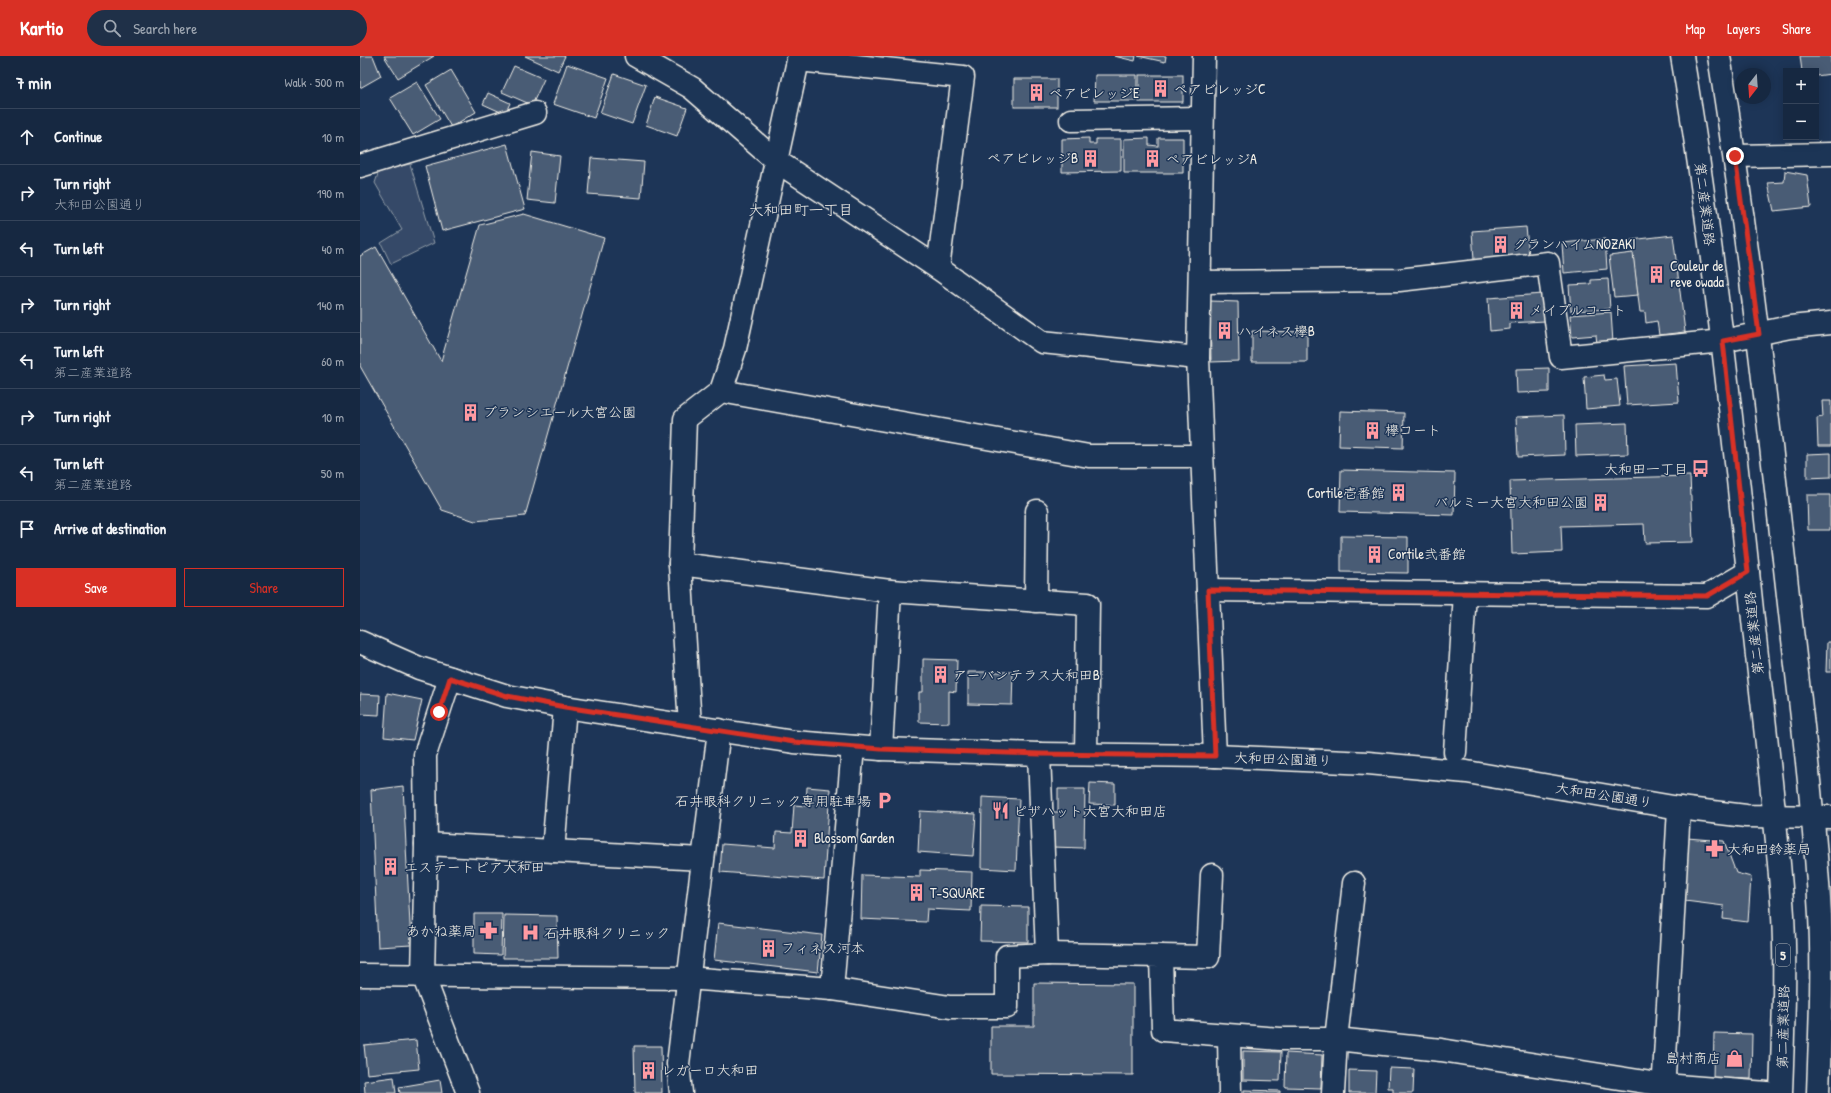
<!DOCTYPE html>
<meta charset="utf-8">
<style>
:root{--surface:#162841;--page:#1f3048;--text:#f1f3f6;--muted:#9ea6b1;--line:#35445a;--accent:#d93025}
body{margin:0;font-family:"Patrick Hand","Klee One",sans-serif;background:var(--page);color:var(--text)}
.controls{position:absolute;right:12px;top:12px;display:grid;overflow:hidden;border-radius:0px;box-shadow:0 2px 10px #0003}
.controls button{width:36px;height:36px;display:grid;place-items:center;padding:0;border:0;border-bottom:1px solid var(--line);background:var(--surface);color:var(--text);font:20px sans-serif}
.compass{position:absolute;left:1375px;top:12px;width:36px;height:36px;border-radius:50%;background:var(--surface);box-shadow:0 2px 10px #0003;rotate:197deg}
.stop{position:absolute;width:12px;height:12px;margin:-9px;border:3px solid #d93025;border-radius:50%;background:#fff}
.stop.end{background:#d93025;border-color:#fff;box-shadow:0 1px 4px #0008}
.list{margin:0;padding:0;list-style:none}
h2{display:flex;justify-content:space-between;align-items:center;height:52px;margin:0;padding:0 16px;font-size:17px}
h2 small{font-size:13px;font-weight:400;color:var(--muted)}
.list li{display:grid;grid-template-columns:26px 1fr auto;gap:12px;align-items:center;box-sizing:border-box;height:56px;padding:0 16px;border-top:1px solid var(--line)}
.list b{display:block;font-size:15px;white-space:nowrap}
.list p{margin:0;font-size:13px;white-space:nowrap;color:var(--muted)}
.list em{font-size:13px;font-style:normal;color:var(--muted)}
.actions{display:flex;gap:8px;padding:12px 16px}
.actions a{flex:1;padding:9px 0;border:1px solid var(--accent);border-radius:0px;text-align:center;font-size:14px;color:var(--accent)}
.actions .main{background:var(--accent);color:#fff}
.icon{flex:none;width:22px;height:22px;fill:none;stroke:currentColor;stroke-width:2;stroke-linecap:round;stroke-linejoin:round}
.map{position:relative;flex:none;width:1471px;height:1037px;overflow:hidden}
header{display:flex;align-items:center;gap:24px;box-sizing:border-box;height:56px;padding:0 20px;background:var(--accent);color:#fff}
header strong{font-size:19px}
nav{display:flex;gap:22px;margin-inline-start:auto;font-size:14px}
.search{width:280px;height:36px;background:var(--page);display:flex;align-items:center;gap:10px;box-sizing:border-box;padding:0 14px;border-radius:22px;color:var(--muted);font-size:15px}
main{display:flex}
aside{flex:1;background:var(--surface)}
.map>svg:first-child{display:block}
</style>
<header>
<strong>Kartio</strong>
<div class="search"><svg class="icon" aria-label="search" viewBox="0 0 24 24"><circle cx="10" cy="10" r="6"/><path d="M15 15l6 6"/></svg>Search here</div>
<nav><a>Map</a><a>Layers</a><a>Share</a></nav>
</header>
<main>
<aside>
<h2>7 min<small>Walk · 500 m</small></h2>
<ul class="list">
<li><svg class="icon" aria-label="ahead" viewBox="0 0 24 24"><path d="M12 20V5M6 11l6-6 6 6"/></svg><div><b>Continue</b></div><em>10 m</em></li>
<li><svg class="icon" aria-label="right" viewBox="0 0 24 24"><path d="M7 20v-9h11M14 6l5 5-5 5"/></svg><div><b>Turn right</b><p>大和田公園通り</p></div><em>190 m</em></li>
<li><svg class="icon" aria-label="left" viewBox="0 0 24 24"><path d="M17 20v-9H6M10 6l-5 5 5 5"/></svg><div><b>Turn left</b></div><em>40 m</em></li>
<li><svg class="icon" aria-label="right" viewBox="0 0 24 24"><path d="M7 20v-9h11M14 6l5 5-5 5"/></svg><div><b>Turn right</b></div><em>140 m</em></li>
<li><svg class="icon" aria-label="left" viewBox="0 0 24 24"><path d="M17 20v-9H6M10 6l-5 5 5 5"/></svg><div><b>Turn left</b><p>第二産業道路</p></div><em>60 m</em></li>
<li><svg class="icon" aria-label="right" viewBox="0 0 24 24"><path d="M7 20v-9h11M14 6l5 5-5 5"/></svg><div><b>Turn right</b></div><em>10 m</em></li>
<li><svg class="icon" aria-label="left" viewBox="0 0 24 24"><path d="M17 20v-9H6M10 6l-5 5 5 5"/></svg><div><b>Turn left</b><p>第二産業道路</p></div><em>50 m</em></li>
<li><svg class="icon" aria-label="arrive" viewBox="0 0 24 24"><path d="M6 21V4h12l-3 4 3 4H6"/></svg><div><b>Arrive at destination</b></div></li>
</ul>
<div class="actions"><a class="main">Save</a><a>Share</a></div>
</aside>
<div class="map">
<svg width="1471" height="1037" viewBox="0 0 1471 1037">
<rect width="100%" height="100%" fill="#1d3557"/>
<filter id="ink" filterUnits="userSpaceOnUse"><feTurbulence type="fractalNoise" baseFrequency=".025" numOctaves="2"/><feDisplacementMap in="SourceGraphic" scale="8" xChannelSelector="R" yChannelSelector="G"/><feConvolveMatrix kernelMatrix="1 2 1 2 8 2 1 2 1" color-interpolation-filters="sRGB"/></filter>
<g filter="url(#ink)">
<path fill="#354a67" stroke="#949ea8" d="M 50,108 L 74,187 L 31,208 L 21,187 L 42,174 L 15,127 L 19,115 Z"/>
<g fill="#485b74" stroke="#f4f1e8">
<path d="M 0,0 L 13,0 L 21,20 L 0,32 Z"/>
<path d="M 24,0 L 74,0 L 38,22 Z"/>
<path d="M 165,0 L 205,0 L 198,15 Z"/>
<path d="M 754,0 L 776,0 L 775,5 Z"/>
<path d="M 778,0 L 806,0 L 805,6 Z"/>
<path d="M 1440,0 L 1471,0 L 1471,18 L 1456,20 L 1456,15 L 1442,15 Z"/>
<path d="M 207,8 L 248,22 L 234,62 L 193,48 Z"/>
<path d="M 154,10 L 184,23 L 172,49 L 142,36 Z"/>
<path d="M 91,14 L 116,56 L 91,71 L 66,29 Z"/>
<path d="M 254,18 L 286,29 L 272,68 L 240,57 Z"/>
<path d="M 735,19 L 777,19 L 777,45 L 734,45 Z"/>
<rect x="779" y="19" width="44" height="27"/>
<rect x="654" y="23" width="43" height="28"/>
<path d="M 57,26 L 80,63 L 53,79 L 30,42 Z"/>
<path d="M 128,37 L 150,47 L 145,58 L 123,48 Z"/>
<path d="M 295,41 L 327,52 L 317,80 L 286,69 Z"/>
<path d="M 729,82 L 729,88 L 736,88 L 736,83 L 761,83 L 761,115 L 702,116 L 702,83 Z"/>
<path d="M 789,82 L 789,89 L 798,90 L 798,82 L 823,82 L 823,117 L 764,117 L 764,83 Z"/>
<path d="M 147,88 L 165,153 L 82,175 L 65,110 Z"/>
<path d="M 172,96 L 200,100 L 195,147 L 167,144 Z"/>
<path d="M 231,102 L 284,106 L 281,142 L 228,138 Z"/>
<path d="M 1425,115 L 1447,119 L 1451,151 L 1414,155 L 1408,127 L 1424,126 Z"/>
<path d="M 164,158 L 244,182 L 165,460 L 115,465 L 82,454 L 0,310 L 0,200 L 16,191 L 81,305 L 120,169 Z"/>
<path d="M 1166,171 L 1169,200 L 1114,204 L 1112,175 Z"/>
<path d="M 1313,179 L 1325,276 L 1299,279 L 1297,265 L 1286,267 L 1285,256 L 1280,256 L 1271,184 Z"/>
<path d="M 1245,183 L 1247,213 L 1204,217 L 1202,187 Z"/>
<path d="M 1273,197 L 1278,239 L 1254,241 L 1249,200 Z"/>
<path d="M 1248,223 L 1250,253 L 1211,255 L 1209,229 L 1231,228 L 1231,224 Z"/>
<path d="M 1183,238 L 1185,265 L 1150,267 L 1150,273 L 1130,275 L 1128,242 Z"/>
<path d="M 850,245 L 878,246 L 879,305 L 851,306 Z"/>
<path d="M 1251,256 L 1253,287 L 1237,288 L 1236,279 L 1212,281 L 1210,259 Z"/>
<path d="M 892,275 L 947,276 L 947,306 L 892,306 Z"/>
<path d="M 1316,307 L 1319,346 L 1267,349 L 1264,310 Z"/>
<path d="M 1189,312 L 1189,336 L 1157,337 L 1156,313 Z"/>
<path d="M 1244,319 L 1245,324 L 1257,323 L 1260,350 L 1226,353 L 1224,321 Z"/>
<path d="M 1462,345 L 1471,345 L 1471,390 L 1458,390 L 1457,362 L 1463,361 Z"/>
<path d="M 980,355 L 1044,357 L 1043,392 L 979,390 Z"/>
<path d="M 1204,359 L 1205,399 L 1158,401 L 1156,361 Z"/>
<path d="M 1267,367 L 1268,398 L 1216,400 L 1215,369 Z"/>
<path d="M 1471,397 L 1471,421 L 1447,422 L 1447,398 Z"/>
<path d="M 981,414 L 1095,417 L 1094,459 L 980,456 Z"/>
<path d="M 1330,420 L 1333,486 L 1285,487 L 1284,468 L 1201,470 L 1202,496 L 1152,498 L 1150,425 Z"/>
<path d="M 1447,439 L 1470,439 L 1470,474 L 1448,474 Z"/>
<path d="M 981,480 L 1048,481 L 1048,517 L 981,516 Z"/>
<path d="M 1467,586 L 1471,586 L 1471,616 L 1466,616 Z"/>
<path d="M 563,603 L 597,604 L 596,636 L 589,635 L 589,667 L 559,666 L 559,636 L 563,636 Z"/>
<path d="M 608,616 L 653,616 L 652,649 L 608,648 Z"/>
<path d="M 27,637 L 62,644 L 53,684 L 24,681 Z"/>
<path d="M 0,638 L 20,639 L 19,659 L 0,658 Z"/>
<path d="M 730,727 L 755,728 L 755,749 L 729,748 Z"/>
<path d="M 43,730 L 51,889 L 18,891 L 11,734 Z"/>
<path d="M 447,731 L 470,733 L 464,824 L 360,816 L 362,788 L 415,792 L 416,776 L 432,777 L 434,749 L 446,750 Z"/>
<path d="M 698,733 L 725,733 L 724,792 L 692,791 L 693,756 L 698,756 Z"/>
<path d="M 622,741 L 659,743 L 656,814 L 621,812 Z"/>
<path d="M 560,755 L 616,758 L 613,800 L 558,796 Z"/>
<path d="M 1327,782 L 1364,785 L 1376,817 L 1391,821 L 1388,866 L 1363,863 L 1364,850 L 1325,845 Z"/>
<path d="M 560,814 L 612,816 L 611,855 L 567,853 L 566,866 L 501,863 L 502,819 L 560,821 Z"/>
<path d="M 621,850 L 668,851 L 668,886 L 620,885 Z"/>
<path d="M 114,858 L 142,858 L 141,899 L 114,898 Z"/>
<path d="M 144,859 L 197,860 L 198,902 L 143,902 Z"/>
<path d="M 358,867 L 462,879 L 458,916 L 354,904 Z"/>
<path d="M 674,927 L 773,928 L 773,1019 L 631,1018 L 631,970 L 674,970 Z"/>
<path d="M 1354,977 L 1392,978 L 1391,1023 L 1353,1022 Z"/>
<path d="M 56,984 L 59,1013 L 7,1018 L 4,989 Z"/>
<path d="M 274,990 L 301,990 L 302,1037 L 275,1037 Z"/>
<path d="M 883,995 L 921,996 L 920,1025 L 883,1024 Z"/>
<path d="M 926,997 L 962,999 L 961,1032 L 925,1031 Z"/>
<path d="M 1029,1012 L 1054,1013 L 1053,1037 L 1033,1037 L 1033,1032 L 1028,1032 Z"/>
<path d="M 989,1014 L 1016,1015 L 1015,1037 L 989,1037 Z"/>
<path d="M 34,1021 L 36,1037 L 5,1037 L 4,1025 Z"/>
<path d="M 80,1024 L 82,1037 L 40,1037 L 39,1031 Z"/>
<path d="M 884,1034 L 920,1035 L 920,1037 L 884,1037 Z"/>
</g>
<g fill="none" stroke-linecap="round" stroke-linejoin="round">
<defs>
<g id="minor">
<path d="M 276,0 L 332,32 L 415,104 L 578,212 L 682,286 L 838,302"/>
<path d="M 844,0 L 838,302 L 855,700"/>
<path d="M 438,4 L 603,21 L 578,212"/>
<path d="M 711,64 L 842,62"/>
<path d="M 1375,100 L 1471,98"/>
<path d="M 0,110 L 175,57"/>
<path d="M 840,226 L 1039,224 L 1188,207 L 1201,301 L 1363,285 L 1430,271 L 1471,267"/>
<path d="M 361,335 L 729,400 L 841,400"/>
<path d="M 320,508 L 530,535 L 728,548 L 726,698"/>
<path d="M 848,534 L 1347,540 L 1388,516"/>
<path d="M 676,545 L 677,455"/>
<path d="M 0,586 L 59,612 L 147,640 L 205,651 L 434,686 L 521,693 L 679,698 L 855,700 L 1008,707 L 1107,716 L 1319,752 L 1386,760 L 1471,761"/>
<path d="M 330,670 L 320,508 L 325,363 L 361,335 L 375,293 L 439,0"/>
<path d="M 521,693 L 530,535"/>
<path d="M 1095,696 L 1105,537"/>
<path d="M 66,788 L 65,699 L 90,622"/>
<path d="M 193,795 L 205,651"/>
<path d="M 687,898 L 801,900 L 803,974 L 920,983 L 976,983 L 1081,994 L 1304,1029 L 1407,1037"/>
<path d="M 801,900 L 848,901 L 852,819"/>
<path d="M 0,919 L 327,922 L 472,933 L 590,951 L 647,951 L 647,900 L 687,898 L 679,698"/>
<path d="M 472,933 L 493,691"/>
<path d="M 869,980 L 870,1037"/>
<path d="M 108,1037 L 63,919 L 66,788 L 342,803"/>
<path d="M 321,1037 L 318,1008 L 359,674"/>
<path d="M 973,1037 L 976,983 L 994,827"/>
<path d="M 1303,1037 L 1319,752"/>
</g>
<g id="major">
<path d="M 1322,0 C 1352,178 1371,356 1390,535 C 1401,643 1416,751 1423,859 C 1426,918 1423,978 1421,1037"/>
<path d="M 1359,0 C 1387,176 1407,353 1427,530 C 1439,640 1454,749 1460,859 C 1463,918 1460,978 1458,1037"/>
</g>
</defs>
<use href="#minor" stroke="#f4f1e8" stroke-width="25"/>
<use href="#major" stroke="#f4f1e8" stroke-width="25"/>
<use href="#minor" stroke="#1d3557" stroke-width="22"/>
<use href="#major" stroke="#1d3557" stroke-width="22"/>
</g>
</g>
<g fill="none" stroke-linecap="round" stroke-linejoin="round" filter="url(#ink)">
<path stroke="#d93025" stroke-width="5" d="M 79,656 L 90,622 L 147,640 L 205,651 L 434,686 L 521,693 L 680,698 L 855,700 L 848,534 L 1347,540 L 1388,516 L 1363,285 L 1399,278 L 1375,100"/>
</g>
<defs>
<symbol id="building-bare" viewBox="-9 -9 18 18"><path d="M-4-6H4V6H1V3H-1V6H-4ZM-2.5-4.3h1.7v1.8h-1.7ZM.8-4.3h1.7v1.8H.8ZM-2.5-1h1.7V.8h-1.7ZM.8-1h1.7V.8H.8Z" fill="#ff9aa2" stroke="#1d3557" stroke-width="2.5" paint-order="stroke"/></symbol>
<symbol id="bus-bare" viewBox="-9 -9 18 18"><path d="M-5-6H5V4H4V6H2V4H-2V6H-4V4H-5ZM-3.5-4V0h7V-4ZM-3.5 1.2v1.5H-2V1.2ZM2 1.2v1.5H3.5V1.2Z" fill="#ff9aa2" stroke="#1d3557" stroke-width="2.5" paint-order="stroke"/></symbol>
<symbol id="parking-bare" viewBox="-9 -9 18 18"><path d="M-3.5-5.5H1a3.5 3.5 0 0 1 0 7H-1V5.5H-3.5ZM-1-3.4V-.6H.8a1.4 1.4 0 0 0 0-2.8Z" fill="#ff9aa2" stroke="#1d3557" stroke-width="2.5" paint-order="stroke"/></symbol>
<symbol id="restaurant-bare" viewBox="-9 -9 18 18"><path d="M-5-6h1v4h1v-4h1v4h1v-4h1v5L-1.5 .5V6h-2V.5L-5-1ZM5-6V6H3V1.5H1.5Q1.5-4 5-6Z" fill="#ff9aa2" stroke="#1d3557" stroke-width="2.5" paint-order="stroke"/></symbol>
<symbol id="pharmacy-bare" viewBox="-9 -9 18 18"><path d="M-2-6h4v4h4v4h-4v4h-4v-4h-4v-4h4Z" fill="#ff9aa2" stroke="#1d3557" stroke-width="2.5" paint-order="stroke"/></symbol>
<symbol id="hospital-bare" viewBox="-9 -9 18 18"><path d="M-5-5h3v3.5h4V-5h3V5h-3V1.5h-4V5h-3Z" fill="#ff9aa2" stroke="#1d3557" stroke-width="2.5" paint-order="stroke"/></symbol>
<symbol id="shop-bare" viewBox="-9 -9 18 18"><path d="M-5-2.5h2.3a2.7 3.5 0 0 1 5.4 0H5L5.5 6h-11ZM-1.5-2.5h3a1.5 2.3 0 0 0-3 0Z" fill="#ff9aa2" stroke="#1d3557" stroke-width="2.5" paint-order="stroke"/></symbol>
</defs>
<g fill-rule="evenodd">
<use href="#building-bare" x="788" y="20" width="25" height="25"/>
<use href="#building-bare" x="664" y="24" width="25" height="25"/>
<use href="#building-bare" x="718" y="90" width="25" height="25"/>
<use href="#building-bare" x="780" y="90" width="25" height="25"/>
<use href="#building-bare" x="1128" y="176" width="25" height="25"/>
<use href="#building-bare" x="1284" y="206" width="25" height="25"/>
<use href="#building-bare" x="1144" y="242" width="25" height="25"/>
<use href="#building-bare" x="852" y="262" width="25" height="25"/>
<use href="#building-bare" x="98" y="344" width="25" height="25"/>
<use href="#building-bare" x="1000" y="362" width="25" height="25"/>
<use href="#bus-bare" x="1328" y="400" width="25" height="25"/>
<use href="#building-bare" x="1026" y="424" width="25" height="25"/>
<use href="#building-bare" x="1228" y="434" width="25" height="25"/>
<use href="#building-bare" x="1002" y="486" width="25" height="25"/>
<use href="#building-bare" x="568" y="606" width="25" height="25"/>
<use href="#parking-bare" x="512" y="732" width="25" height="25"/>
<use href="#restaurant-bare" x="628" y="742" width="25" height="25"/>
<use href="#building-bare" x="428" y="770" width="25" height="25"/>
<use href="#pharmacy-bare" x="1342" y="780" width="25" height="25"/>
<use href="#building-bare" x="18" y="798" width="25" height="25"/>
<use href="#building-bare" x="544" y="824" width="25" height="25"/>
<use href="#pharmacy-bare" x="116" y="862" width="25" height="25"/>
<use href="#hospital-bare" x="158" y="864" width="25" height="25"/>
<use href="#building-bare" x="396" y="880" width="25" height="25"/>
<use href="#shop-bare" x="1362" y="990" width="25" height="25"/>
<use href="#building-bare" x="276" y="1002" width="25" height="25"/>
</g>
<g text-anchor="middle" stroke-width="3" stroke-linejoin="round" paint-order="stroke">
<rect fill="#1d3557" stroke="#b4b9bc" stroke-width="1" x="1416" y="888" width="14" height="22" rx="3"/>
<g font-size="13" font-weight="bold" fill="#f4f1e8">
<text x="1423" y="904">5</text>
</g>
<g font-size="14" fill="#f4f1e8" stroke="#1d3557" text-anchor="start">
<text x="814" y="38">ペアビレッジC</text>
<text x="689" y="42">ペアビレッジE</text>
<text x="718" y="107" text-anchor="end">ペアビレッジB</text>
<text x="806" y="108">ペアビレッジA</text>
<text x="1153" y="193">グランハイムNOZAKI</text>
<text x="1310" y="215">Couleur de<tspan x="1310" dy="16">reve owada</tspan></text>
<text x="1169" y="259">メイプルコート</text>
<text x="878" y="280">ハイネス欅B</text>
<text x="123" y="361">ブランシエール大宮公園</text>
<text x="1025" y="379">欅コート</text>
<text x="1328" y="418" text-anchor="end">大和田一丁目</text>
<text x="1025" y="442" text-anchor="end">Cortile壱番館</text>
<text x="1228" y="451" text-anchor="end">バルミー大宮大和田公園</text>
<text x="1028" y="503">Cortile弐番館</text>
<text x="593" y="624">アーバンテラス大和田B</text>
<text x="511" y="750" text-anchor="end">石井眼科クリニック専用駐車場</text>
<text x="653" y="760">ピザハット大宮大和田店</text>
<text x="454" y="787">Blossom Garden</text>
<text x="1367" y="798">大和田鈴薬局</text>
<text x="44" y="816">エステートピア大和田</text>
<text x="570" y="842">T-SQUARE</text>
<text x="116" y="880" text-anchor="end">あかね薬局</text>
<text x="184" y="882">石井眼科クリニック</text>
<text x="421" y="897">フィネス河本</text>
<text x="1361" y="1007" text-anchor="end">島村商店</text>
<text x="301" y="1019">レガーロ大和田</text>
</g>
<g font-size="14" fill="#f4f1e8" stroke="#1d3557">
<text transform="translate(1345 148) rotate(83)" y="5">第二産業道路</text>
<text transform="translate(1394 577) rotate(-96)" y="5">第二産業道路</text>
<text transform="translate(923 703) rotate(2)" y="5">大和田公園通り</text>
<text transform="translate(1244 739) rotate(9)" y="5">大和田公園通り</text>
<text transform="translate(1423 971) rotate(-89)" y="5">第二産業道路</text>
</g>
<g font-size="15" fill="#f4f1e8" stroke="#1d3557">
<text x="441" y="159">大和田町一丁目</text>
</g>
</g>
</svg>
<div class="controls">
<button>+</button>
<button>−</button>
</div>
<svg class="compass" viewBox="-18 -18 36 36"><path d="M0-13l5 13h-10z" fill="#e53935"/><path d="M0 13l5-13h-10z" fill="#9ea6b1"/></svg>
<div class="stop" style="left:79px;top:656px"></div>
<div class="stop end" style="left:1375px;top:100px"></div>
</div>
</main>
